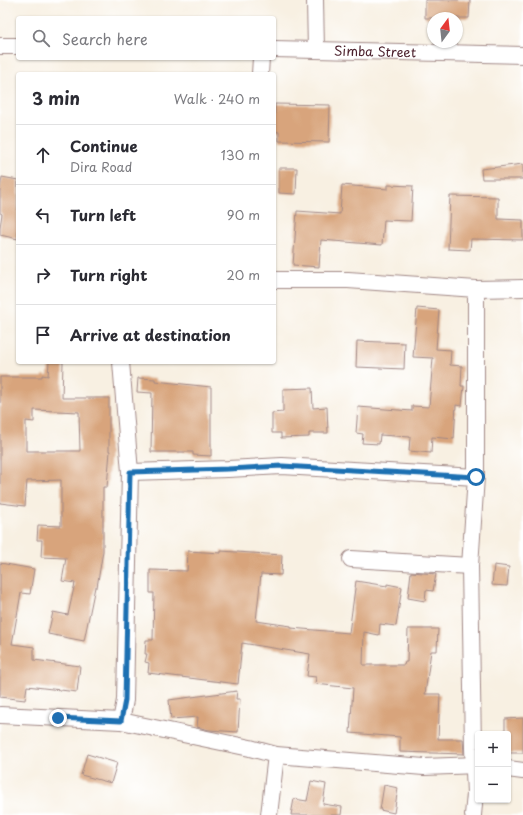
<!DOCTYPE html>
<meta charset="utf-8">
<style>
:root{--surface:#fff;--page:#f7f7f7;--text:#2b2b33;--muted:#7c7c81;--line:#e1e1e2}
body{margin:0;font-family:"Playpen Sans",sans-serif;background:var(--page);color:var(--text)}
.controls{position:absolute;right:12px;bottom:12px;display:grid;overflow:hidden;border-radius:4px;box-shadow:0 1px 3px #0004}
.controls button{width:36px;height:36px;display:grid;place-items:center;padding:0;border:0;border-bottom:1px solid var(--line);background:var(--surface);color:var(--text);font:20px sans-serif}
.compass{position:absolute;left:427px;top:12px;width:36px;height:36px;border-radius:50%;background:var(--surface);box-shadow:0 1px 3px #0004;rotate:15deg}
.stop{position:absolute;width:12px;height:12px;margin:-9px;border:3px solid #1f6fb2;border-radius:50%;background:#fff}
.stop.end{background:#1f6fb2;border-color:#fff;box-shadow:0 1px 4px #0008}
.list{margin:0;padding:0;list-style:none}
h2{display:flex;justify-content:space-between;align-items:center;height:52px;margin:0;padding:0 16px;font-size:17px}
h2 small{font-size:13px;font-weight:400;color:var(--muted)}
.list li{display:grid;grid-template-columns:26px 1fr auto;gap:12px;align-items:center;box-sizing:border-box;height:60px;padding:0 16px;border-top:1px solid var(--line)}
.list b{display:block;font-size:15px;white-space:nowrap}
.list p{margin:0;font-size:13px;white-space:nowrap;color:var(--muted)}
.list em{font-size:13px;font-style:normal;color:var(--muted)}
.icon{flex:none;width:22px;height:22px;fill:none;stroke:currentColor;stroke-width:2;stroke-linecap:round;stroke-linejoin:round}
.map{position:relative;flex:none;width:523px;height:815px;overflow:hidden}
.search{position:absolute;background:var(--surface);box-shadow:0 1px 3px #0004;left:16px;top:16px;width:260px;height:44px;display:flex;align-items:center;gap:10px;box-sizing:border-box;padding:0 14px;border-radius:4px;color:var(--muted);font-size:15px}
.panel{position:absolute;background:var(--surface);box-shadow:0 1px 3px #0004;left:16px;top:72px;width:260px;height:292px;border-radius:4px}
.map>svg:first-child{display:block}
</style>
<div class="map">
<svg width="523" height="815" viewBox="0 0 523 815">
<rect width="100%" height="100%" fill="#fff"/>
<filter id="ink" filterUnits="userSpaceOnUse"><feTurbulence type="fractalNoise" baseFrequency=".025" numOctaves="2"/><feDisplacementMap in="SourceGraphic" scale="8" xChannelSelector="R" yChannelSelector="G"/><feConvolveMatrix kernelMatrix="1 2 1 2 8 2 1 2 1" color-interpolation-filters="sRGB"/></filter>
<filter id="wash" filterUnits="userSpaceOnUse"><feTurbulence type="fractalNoise" baseFrequency=".012" numOctaves="4" result="noise"/><feDisplacementMap in="SourceGraphic" scale="16" xChannelSelector="R" yChannelSelector="G"/><feGaussianBlur stdDeviation="0.9" result="paint"/><feColorMatrix in="noise" values="0 0 0 0 0 0 0 0 0 0 0 0 0 0 0 0 0 1.4 0 .05"/><feComposite in="paint" operator="in"/></filter>
<g filter="url(#wash)">
<rect width="100%" height="100%" fill="#f8f0e2"/>
<g id="blocks">
<g fill="#d8a47c" fill-rule="evenodd">
<path d="M 425,0 L 470,0 L 469,18 L 425,18 Z"/>
<path d="M 275,104 L 330,105 L 329,142 L 279,141 L 279,132 L 274,131 Z"/>
<path d="M 523,164 L 523,179 L 482,179 L 481,169 Z"/>
<path d="M 279,168 L 297,168 L 296,194 L 279,193 Z"/>
<path d="M 2,177 L 18,180 L 18,239 L 0,235 L 0,227 L 2,214 L 0,213 L 0,189 Z"/>
<path d="M 342,185 L 388,189 L 388,185 L 413,186 L 411,221 L 384,220 L 382,245 L 321,240 L 319,267 L 293,265 L 297,211 L 340,214 Z"/>
<path d="M 450,196 L 498,197 L 498,219 L 523,220 L 523,240 L 471,239 L 470,250 L 448,249 Z"/>
<path d="M 417,308 L 439,310 L 436,349 L 451,350 L 450,365 L 462,366 L 461,386 L 464,386 L 462,406 L 456,405 L 454,439 L 432,437 L 431,453 L 409,451 L 410,437 L 380,435 L 379,444 L 362,443 L 363,434 L 356,433 L 358,407 L 412,411 L 412,406 L 429,407 L 433,358 L 413,357 Z"/>
<path d="M 357,341 L 405,343 L 404,369 L 356,367 Z"/>
<path d="M 49,362 L 63,362 L 62,398 L 109,398 L 109,451 L 110,451 L 107,487 L 103,487 L 103,551 L 97,587 L 95,587 L 84,641 L 48,634 L 53,612 L 68,615 L 75,583 L 62,581 L 66,558 L 41,557 L 42,540 L 37,540 L 38,525 L 61,526 L 61,480 L 27,481 L 25,506 L 0,503 L 0,377 L 42,377 L 42,375 L 48,376 ZM 34,410 L 79,412 L 80,451 L 26,451 L 26,421 L 34,422 Z"/>
<path d="M 138,378 L 155,379 L 155,381 L 211,387 L 211,456 L 193,455 L 193,452 L 151,452 L 152,393 L 137,392 Z"/>
<path d="M 312,388 L 313,408 L 327,407 L 328,433 L 309,433 L 309,437 L 281,438 L 281,433 L 272,433 L 272,413 L 283,412 L 283,389 Z"/>
<path d="M 188,551 L 221,553 L 221,551 L 282,555 L 281,575 L 261,574 L 256,621 L 291,626 L 291,628 L 349,633 L 356,581 L 387,586 L 387,584 L 402,587 L 396,626 L 380,624 L 379,635 L 364,632 L 363,665 L 404,665 L 405,662 L 407,662 L 408,629 L 438,629 L 437,651 L 431,651 L 425,694 L 440,694 L 438,739 L 463,739 L 464,754 L 400,752 L 400,737 L 350,733 L 353,688 L 315,684 L 316,677 L 307,676 L 310,654 L 242,643 L 238,684 L 148,673 L 149,663 L 145,662 L 147,654 L 145,654 L 146,640 L 153,640 L 154,593 L 150,593 L 150,570 L 187,571 Z"/>
<path d="M 0,563 L 34,569 L 30,594 L 21,593 L 12,644 L 34,647 L 34,660 L 80,666 L 77,692 L 27,686 L 25,700 L 0,697 Z"/>
<path d="M 494,565 L 509,567 L 507,586 L 492,585 Z"/>
<path d="M 411,572 L 436,574 L 433,591 L 426,590 L 425,601 L 408,598 Z"/>
<path d="M 237,691 L 236,699 L 240,699 L 238,732 L 209,730 L 197,727 L 198,717 L 171,719 L 169,700 Z"/>
<path d="M 523,718 L 523,753 L 508,753 L 508,734 L 505,734 L 505,719 Z"/>
<path d="M 87,754 L 117,763 L 111,783 L 81,775 Z"/>
<path d="M 311,781 L 326,784 L 323,804 L 342,807 L 341,815 L 291,815 L 294,799 L 307,801 Z"/>
<path d="M 384,785 L 398,788 L 394,813 L 380,810 Z"/>
</g>
</g>
</g>
<g filter="url(#ink)">
<use href="#blocks" fill-opacity="0" stroke="#a18886" stroke-width="1"/>
<g fill="none" stroke-linecap="round" stroke-linejoin="round">
<defs>
<g id="street">
<path d="M 315,0 L 316,50"/>
<path d="M 0,46 L 18,46"/>
<path id="s1" d="M 274,49 L 523,55"/>
<path d="M 260,74 L 261,58"/>
<path d="M 274,280 L 348,280 L 476,289 L 523,288"/>
<path d="M 130,472 L 228,469 L 282,466 L 476,477"/>
<path d="M 351,559 L 470,566"/>
<path d="M 0,715 L 121,721 L 250,748 L 276,755 L 424,767 L 478,765"/>
<path d="M 121,721 L 125,700 L 130,472 L 121,362"/>
<path d="M 508,769 L 523,771"/>
<path d="M 269,815 L 276,755"/>
<path d="M 473,815 L 475,794 L 473,748 L 470,566 L 476,477 L 476,289"/>
</g>
</defs>
<use href="#street" stroke="#a18886" stroke-width="18"/>
<use href="#street" stroke="#fff" stroke-width="16"/>
</g>
</g>
<g fill="none" stroke-linecap="round" stroke-linejoin="round" filter="url(#ink)">
<path stroke="#1f6fb2" stroke-width="5" d="M 58,718 L 121,721 L 125,700 L 130,472 L 228,469 L 282,466 L 476,477"/>
</g>
<g text-anchor="middle" stroke-width="3" stroke-linejoin="round" paint-order="stroke">
<g font-size="13" fill="#4a1f2b" stroke="#fff">
<text dy="5" stroke="none"><textPath href="#s1" startOffset="101">Simba Street</textPath></text>
</g>
</g>
</svg>
<div class="controls">
<button>+</button>
<button>−</button>
</div>
<svg class="compass" viewBox="-18 -18 36 36"><path d="M0-13l5 13h-10z" fill="#e53935"/><path d="M0 13l5-13h-10z" fill="#7c7c81"/></svg>
<div class="stop" style="left:476px;top:477px"></div>
<div class="stop end" style="left:58px;top:718px"></div>
<div class="search"><svg class="icon" aria-label="search" viewBox="0 0 24 24"><circle cx="10" cy="10" r="6"/><path d="M15 15l6 6"/></svg>Search here</div>
<section class="panel">
<h2>3 min<small>Walk · 240 m</small></h2>
<ul class="list">
<li><svg class="icon" aria-label="ahead" viewBox="0 0 24 24"><path d="M12 20V5M6 11l6-6 6 6"/></svg><div><b>Continue</b><p>Dira Road</p></div><em>130 m</em></li>
<li><svg class="icon" aria-label="left" viewBox="0 0 24 24"><path d="M17 20v-9H6M10 6l-5 5 5 5"/></svg><div><b>Turn left</b></div><em>90 m</em></li>
<li><svg class="icon" aria-label="right" viewBox="0 0 24 24"><path d="M7 20v-9h11M14 6l5 5-5 5"/></svg><div><b>Turn right</b></div><em>20 m</em></li>
<li><svg class="icon" aria-label="arrive" viewBox="0 0 24 24"><path d="M6 21V4h12l-3 4 3 4H6"/></svg><div><b>Arrive at destination</b></div></li>
</ul>
</section>
</div>
